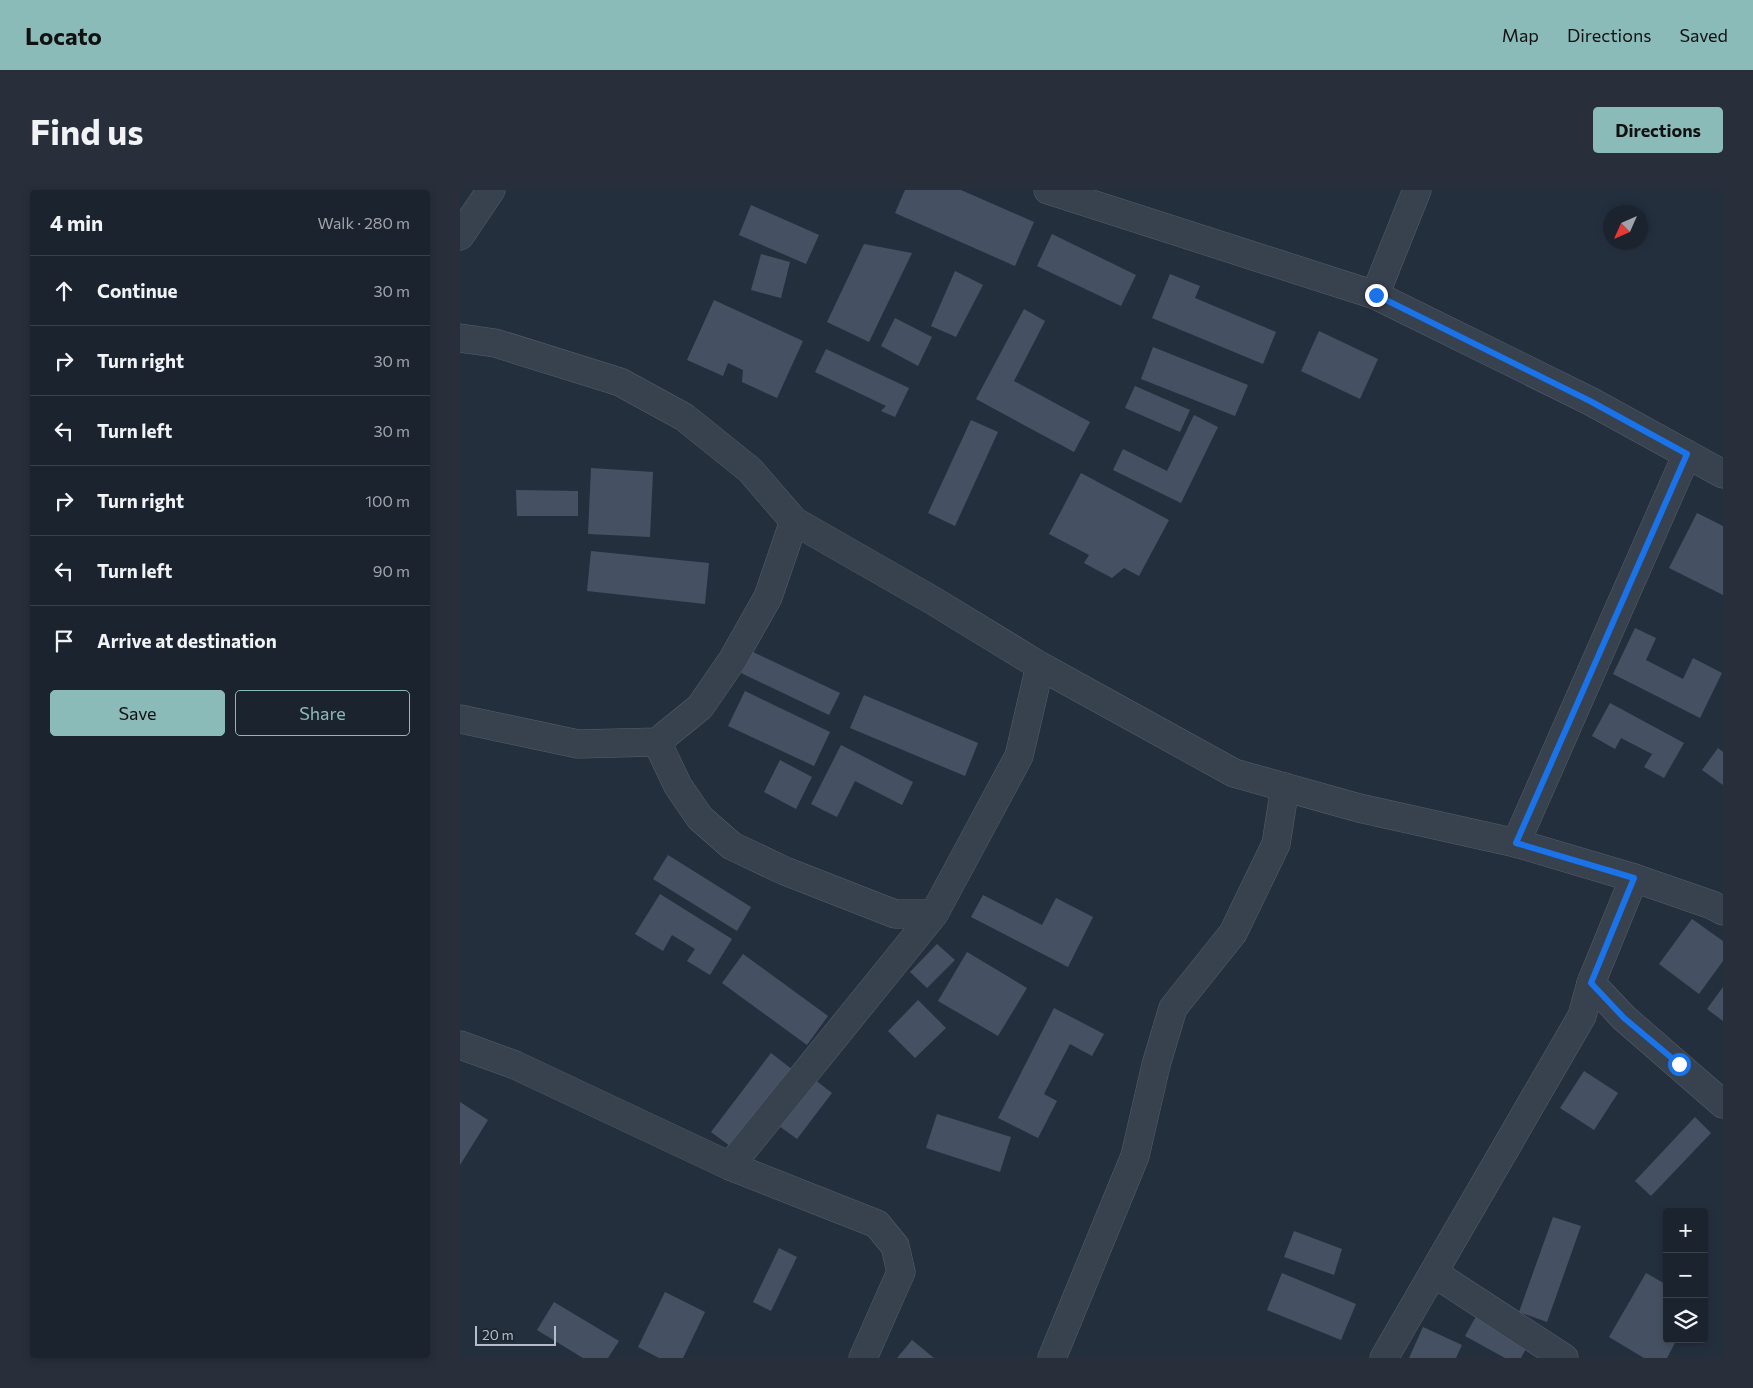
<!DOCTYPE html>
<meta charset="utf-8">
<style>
:root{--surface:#1b232e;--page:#282f3a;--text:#f1f3f6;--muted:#a0a4aa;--line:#39404a;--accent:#8bbbb9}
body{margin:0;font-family:Commissioner,sans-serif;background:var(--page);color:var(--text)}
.controls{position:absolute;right:15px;bottom:15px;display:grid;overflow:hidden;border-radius:5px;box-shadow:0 2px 8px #0003}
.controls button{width:45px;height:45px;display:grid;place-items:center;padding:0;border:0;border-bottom:1px solid var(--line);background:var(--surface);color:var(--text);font:25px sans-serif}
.compass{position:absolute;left:1143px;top:15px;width:45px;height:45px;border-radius:50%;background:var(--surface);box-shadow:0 2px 8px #0003;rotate:225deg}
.scale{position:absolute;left:15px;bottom:12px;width:81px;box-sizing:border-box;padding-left:5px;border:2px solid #b4bcc9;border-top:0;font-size:14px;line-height:18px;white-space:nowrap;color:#b4bcc9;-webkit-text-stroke:4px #1d2633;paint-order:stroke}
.stop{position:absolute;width:15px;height:15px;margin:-11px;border:4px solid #1a73e8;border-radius:50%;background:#fff}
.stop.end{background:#1a73e8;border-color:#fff;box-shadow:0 1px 5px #0008}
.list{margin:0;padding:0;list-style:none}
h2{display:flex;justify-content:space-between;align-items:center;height:65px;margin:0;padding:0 20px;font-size:21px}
h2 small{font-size:16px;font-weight:400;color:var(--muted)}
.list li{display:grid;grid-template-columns:32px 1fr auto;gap:15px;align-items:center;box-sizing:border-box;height:70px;padding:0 20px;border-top:1px solid var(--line)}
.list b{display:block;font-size:19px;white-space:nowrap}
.list em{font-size:16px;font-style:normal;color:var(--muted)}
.actions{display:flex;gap:10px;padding:15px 20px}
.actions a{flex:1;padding:11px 0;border:1px solid var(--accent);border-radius:5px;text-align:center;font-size:18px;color:var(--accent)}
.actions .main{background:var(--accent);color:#111}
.icon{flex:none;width:28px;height:28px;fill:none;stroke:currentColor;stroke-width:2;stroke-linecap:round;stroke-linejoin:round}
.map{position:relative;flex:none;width:1263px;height:1168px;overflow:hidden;border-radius:5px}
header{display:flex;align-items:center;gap:30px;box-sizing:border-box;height:70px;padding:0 25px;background:var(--accent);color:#111}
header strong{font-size:24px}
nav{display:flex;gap:28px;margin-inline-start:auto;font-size:18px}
.intro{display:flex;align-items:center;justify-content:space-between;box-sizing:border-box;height:120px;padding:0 30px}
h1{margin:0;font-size:35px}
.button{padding:12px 22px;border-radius:5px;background:var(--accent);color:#111;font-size:18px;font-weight:700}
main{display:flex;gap:30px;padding:0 30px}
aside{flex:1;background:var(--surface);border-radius:5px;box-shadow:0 2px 8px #0003}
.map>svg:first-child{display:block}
</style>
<header>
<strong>Locato</strong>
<nav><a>Map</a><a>Directions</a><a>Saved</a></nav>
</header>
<div class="intro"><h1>Find us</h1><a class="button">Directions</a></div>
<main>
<aside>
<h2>4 min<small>Walk · 280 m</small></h2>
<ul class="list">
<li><svg class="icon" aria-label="ahead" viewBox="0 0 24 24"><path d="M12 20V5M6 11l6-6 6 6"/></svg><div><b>Continue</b></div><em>30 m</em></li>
<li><svg class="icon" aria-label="right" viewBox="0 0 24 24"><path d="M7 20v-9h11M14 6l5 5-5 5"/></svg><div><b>Turn right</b></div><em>30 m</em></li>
<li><svg class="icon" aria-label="left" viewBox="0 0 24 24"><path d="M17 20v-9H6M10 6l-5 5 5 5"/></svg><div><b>Turn left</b></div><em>30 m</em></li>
<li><svg class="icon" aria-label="right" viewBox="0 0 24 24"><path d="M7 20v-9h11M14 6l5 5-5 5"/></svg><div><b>Turn right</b></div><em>100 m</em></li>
<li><svg class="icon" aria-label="left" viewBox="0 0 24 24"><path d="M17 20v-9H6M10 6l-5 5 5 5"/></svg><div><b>Turn left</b></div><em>90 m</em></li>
<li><svg class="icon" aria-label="arrive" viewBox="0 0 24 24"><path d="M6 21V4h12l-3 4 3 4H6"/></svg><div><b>Arrive at destination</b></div></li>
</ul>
<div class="actions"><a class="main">Save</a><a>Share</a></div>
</aside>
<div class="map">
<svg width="1263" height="1168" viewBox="0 0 1263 1168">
<rect width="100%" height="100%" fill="#242f3e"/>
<g fill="#455162">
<path d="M 445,0 L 501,0 L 574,32 L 555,76 L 435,23 Z"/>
<path d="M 291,15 L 359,45 L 346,74 L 279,45 Z"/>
<path d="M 592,44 L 676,85 L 661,116 L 577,76 Z"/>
<path d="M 404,54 L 452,63 L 409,152 L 367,132 Z"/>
<path d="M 301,64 L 330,72 L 321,108 L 291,100 Z"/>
<path d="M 495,81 L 523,95 L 496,147 L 471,136 Z"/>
<path d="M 710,84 L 740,96 L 735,108 L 816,142 L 803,174 L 692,128 Z"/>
<path d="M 254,110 L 343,151 L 317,208 L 282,192 L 283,180 L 268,173 L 263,186 L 227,170 Z"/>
<path d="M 564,119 L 585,131 L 554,191 L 630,232 L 614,262 L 516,209 Z"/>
<path d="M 435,128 L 472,147 L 458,176 L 421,156 Z"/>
<path d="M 859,141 L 918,169 L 900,209 L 841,181 Z"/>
<path d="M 693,157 L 788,195 L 775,226 L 681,189 Z"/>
<path d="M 366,159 L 449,198 L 435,227 L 421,221 L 426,216 L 355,182 Z"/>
<path d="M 675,196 L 730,220 L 720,242 L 665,218 Z"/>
<path d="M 734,225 L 758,237 L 721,313 L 653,280 L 663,259 L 707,281 Z"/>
<path d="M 511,230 L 538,242 L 495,336 L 468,323 Z"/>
<path d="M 131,278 L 193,282 L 190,347 L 128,344 Z"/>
<path d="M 621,283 L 709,330 L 679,386 L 664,378 L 652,388 L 624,373 L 629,365 L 589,344 Z"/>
<path d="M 56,300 L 118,301 L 118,326 L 57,326 Z"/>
<path d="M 1237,323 L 1263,336 L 1263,405 L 1209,378 Z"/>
<path d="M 131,361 L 249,373 L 245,414 L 127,401 Z"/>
<path d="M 1175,438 L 1196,448 L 1186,470 L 1223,489 L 1233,468 L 1262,483 L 1240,528 L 1153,484 Z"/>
<path d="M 291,461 L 380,503 L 369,525 L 281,483 Z"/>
<path d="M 285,501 L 370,542 L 354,576 L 268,536 Z"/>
<path d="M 404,505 L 518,553 L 505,586 L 390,538 Z"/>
<path d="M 1150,513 L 1224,553 L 1204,588 L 1184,577 L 1192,564 L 1161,548 L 1155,559 L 1132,546 Z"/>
<path d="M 381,555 L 453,592 L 442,615 L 395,591 L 377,627 L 351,614 Z"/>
<path d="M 1258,558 L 1263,562 L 1263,595 L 1242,580 Z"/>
<path d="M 320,570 L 352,587 L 336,619 L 304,602 Z"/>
<path d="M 208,665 L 291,717 L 277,741 L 193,689 Z"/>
<path d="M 200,704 L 272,749 L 250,785 L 227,771 L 235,759 L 212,745 L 203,761 L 175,744 Z"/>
<path d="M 523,705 L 582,735 L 596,708 L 633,727 L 608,777 L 511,727 Z"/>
<path d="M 1232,729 L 1263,751 L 1263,771 L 1239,804 L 1199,774 Z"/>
<path d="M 477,754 L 495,770 L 467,798 L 450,782 Z"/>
<path d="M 507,762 L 567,798 L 538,846 L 478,811 Z"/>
<path d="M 283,764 L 368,826 L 347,855 L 262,793 Z"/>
<path d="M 1263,797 L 1263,831 L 1247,819 Z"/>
<path d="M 458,810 L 486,838 L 455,868 L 428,841 Z"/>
<path d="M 594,818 L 644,844 L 632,866 L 610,854 L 584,904 L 597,911 L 578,948 L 538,928 Z"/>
<path d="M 311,863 L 333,880 L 274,959 L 251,942 Z"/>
<path d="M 1124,881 L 1158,903 L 1134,940 L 1100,918 Z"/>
<path d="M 350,886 L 372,903 L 337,949 L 315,933 Z"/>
<path d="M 0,912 L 28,930 L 0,975 Z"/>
<path d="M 477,924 L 551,947 L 540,982 L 466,958 Z"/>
<path d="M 1235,927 L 1251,943 L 1191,1006 L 1175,991 Z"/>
<path d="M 1093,1027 L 1121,1036 L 1087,1132 L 1059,1122 Z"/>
<path d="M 834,1041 L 882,1059 L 874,1085 L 824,1067 Z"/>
<path d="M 319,1058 L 337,1067 L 311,1121 L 293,1112 Z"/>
<path d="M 822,1083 L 896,1114 L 881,1150 L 807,1120 Z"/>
<path d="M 1186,1083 L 1207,1095 L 1207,1149 L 1217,1149 L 1207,1168 L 1184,1168 L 1149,1147 Z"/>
<path d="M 205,1102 L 245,1122 L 223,1168 L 199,1168 L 178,1157 Z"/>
<path d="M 94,1112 L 159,1151 L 148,1168 L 123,1168 L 77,1140 Z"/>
<path d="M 1019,1121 L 1071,1149 L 1061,1168 L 1045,1168 L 1005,1146 Z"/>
<path d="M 963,1137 L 1002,1155 L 996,1168 L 949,1168 Z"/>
<path d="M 452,1150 L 474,1168 L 437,1168 Z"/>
</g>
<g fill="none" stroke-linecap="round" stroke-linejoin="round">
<defs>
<g id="minor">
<path d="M 588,0 L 915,105 L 957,0"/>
<path d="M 0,46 L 31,0"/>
<path d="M 915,105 L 1130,211 L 1263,284"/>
<path d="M 0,148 L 35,153 L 160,192 L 224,227 L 290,280 L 334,331 L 308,407 L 273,469 L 240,517 L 197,552 L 118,554 L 0,529"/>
<path d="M 334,331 L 472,410 L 580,476 L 774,583 L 899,618 L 1056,653 L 1174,688 L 1252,715 L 1263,721"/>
<path d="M 197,552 L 218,596 L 240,628 L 272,656 L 325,681 L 435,724 L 474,724 L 559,566 L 580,476"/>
<path d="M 1056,653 L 1227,264"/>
<path d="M 1131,793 L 1164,828 L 1263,914"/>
<path d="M 0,855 L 55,875 L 270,976 L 417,1034 L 435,1056 L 441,1082 L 403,1168"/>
<path d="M 270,976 L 474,724"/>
<path d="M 974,1083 L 1104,1168"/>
<path d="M 592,1168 L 675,966 L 696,875 L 713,818 L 773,743 L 816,654 L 825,597"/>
<path d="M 924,1168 L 1122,826 L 1131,793 L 1174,688"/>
</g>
</defs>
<use href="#minor" stroke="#565f6c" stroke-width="29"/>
<use href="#minor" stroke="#38414e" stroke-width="28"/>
</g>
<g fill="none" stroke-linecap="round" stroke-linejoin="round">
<path stroke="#1a73e8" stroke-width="6" d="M 916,105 L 1130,211 L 1227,264 L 1056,653 L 1174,688 L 1131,793 L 1164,828 L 1219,874"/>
</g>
</svg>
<div class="controls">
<button>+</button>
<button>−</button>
<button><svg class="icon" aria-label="layers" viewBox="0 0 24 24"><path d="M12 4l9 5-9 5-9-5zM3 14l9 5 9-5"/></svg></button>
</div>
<svg class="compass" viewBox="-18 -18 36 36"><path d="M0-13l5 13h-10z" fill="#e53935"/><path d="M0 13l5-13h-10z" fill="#a0a4aa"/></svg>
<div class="scale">20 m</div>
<div class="stop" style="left:1219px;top:874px"></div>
<div class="stop end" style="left:916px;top:105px"></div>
</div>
</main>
